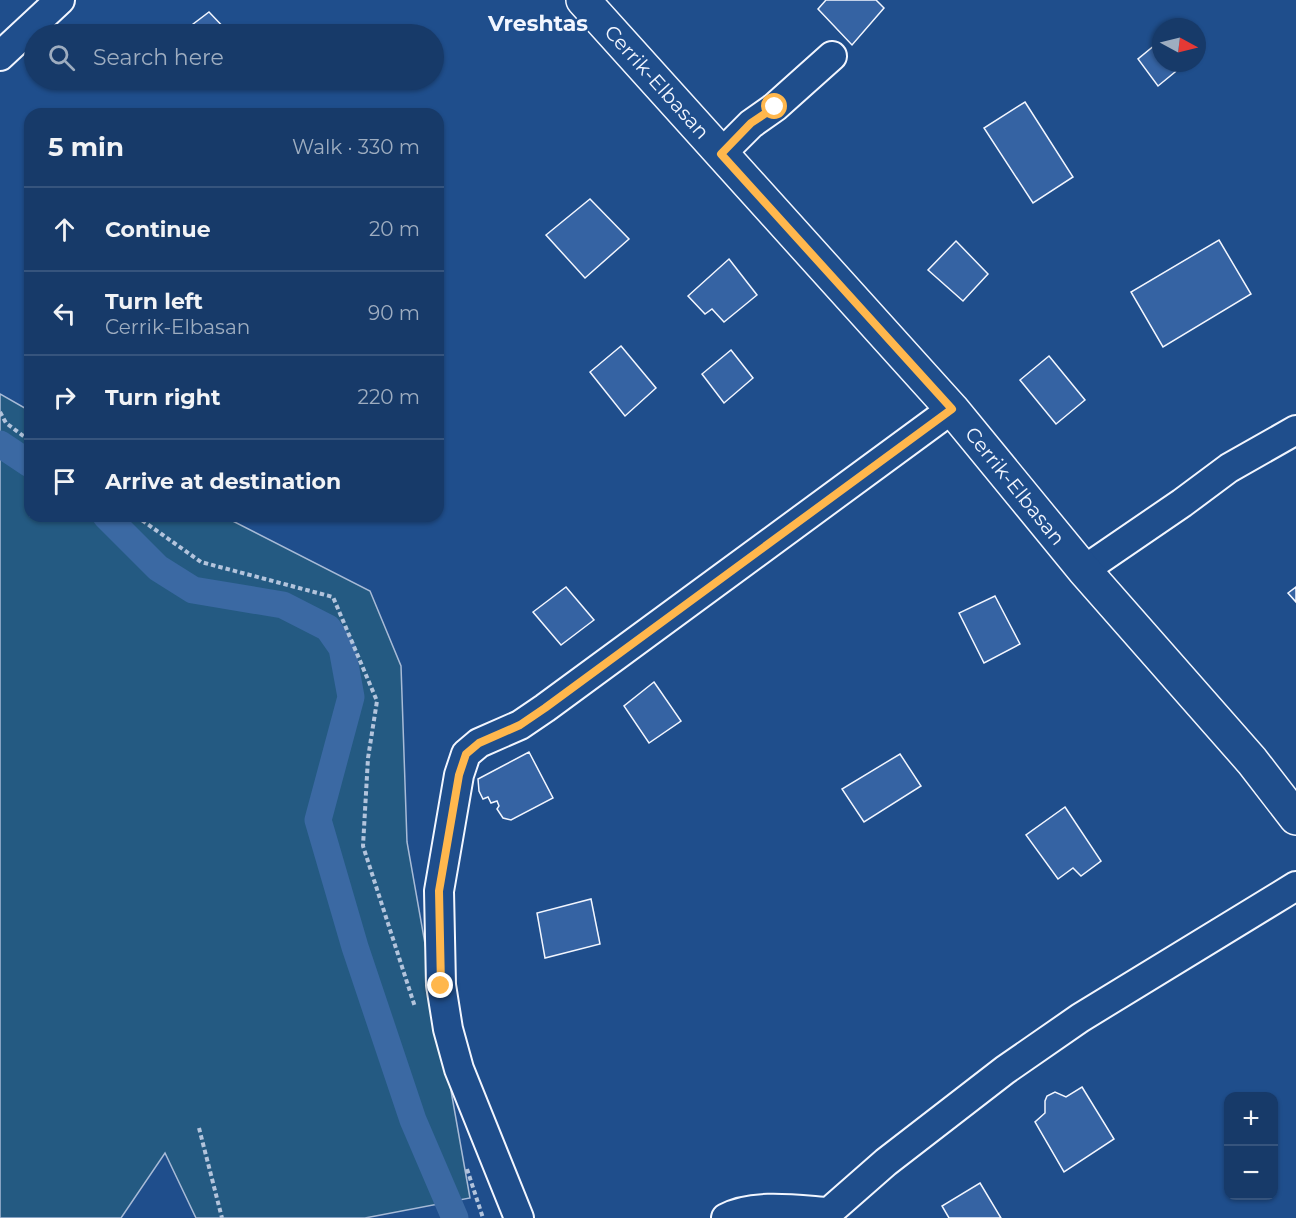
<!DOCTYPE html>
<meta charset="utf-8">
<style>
:root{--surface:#173a69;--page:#244571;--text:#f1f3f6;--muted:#9eadc0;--line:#36547d}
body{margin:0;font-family:Montserrat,sans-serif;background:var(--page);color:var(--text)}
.controls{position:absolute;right:18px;bottom:18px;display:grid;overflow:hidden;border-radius:12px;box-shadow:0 2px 4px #0004}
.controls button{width:54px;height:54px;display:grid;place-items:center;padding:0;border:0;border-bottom:2px solid var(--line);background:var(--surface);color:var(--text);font:30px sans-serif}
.compass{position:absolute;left:1152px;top:18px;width:54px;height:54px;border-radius:50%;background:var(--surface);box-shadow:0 2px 4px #0004;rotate:97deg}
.stop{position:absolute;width:18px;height:18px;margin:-14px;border:4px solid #ffb74d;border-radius:50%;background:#fff}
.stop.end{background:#ffb74d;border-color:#fff;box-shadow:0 2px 6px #0008}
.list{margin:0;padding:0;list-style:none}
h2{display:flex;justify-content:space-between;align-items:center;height:78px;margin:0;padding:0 24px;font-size:26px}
h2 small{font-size:20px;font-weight:400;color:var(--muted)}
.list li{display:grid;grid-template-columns:39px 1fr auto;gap:18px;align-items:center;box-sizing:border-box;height:84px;padding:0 24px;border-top:2px solid var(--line)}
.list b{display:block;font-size:22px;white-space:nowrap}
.list p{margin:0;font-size:20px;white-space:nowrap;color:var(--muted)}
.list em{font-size:20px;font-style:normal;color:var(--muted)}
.icon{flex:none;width:33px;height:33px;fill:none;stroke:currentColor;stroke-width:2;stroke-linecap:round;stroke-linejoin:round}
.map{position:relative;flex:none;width:1296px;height:1218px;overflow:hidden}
.search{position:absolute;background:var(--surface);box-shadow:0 2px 4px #0004;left:24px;top:24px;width:420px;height:66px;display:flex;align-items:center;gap:15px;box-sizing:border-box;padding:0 21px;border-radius:33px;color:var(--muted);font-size:22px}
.panel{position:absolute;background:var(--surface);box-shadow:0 2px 4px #0004;left:24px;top:108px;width:420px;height:414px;border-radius:18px}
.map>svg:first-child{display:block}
</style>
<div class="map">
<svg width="1296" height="1218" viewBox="0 0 1296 1218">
<rect width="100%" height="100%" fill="#1f4e8c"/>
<path fill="#245a82" stroke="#a8bbd7" stroke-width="1.5" d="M 0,394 L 30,411 L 30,516 L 223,516 L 370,591 L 401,666 L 407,842 L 470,1198 L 365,1218 L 196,1218 L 165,1153 L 121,1218 L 0,1218 Z"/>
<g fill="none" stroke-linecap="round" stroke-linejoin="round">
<g stroke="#3b69a3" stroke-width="27">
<path d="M 0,444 L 30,464"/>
<path d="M 106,516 L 158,568 L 193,590 L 283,605 L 328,628 L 342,648 L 351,697 L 318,820 L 355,947 L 413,1120 L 455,1218"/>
</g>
</g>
<g fill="#3563a3" stroke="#f2f6ff" stroke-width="1.5">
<path d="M 826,0 L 876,0 L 884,8 L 852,45 L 818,9 Z"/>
<path d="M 209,12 L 230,34 L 180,34 Z"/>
<path d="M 1161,40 L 1161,63 L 1186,63 L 1158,86 L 1138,59 Z"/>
<path d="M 1025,102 L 1073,177 L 1033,203 L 984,128 Z"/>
<path d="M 590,199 L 629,239 L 585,278 L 546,235 Z"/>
<path d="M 1219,240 L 1251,294 L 1163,347 L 1131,292 Z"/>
<path d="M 956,241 L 988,274 L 963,301 L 928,270 Z"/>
<path d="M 729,259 L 757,295 L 724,322 L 712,309 L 705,314 L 688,296 Z"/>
<path d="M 621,346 L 656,388 L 625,416 L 590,372 Z"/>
<path d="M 731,350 L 753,378 L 724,403 L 702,374 Z"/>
<path d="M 1049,356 L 1085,400 L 1056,424 L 1020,380 Z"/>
<path d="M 566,587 L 594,620 L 561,645 L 533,612 Z"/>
<path d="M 1296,587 L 1296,602 L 1288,593 Z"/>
<path d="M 995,596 L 1020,644 L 984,663 L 959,613 Z"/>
<path d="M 654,682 L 681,721 L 649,743 L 624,706 Z"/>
<path d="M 529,752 L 553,798 L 511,820 L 503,818 L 497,809 L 499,806 L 497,801 L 491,803 L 488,797 L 483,799 L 479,791 L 478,779 Z"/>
<path d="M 900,754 L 921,786 L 864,822 L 842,789 Z"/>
<path d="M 1065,807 L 1101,861 L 1081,876 L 1073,868 L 1058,879 L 1026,835 Z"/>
<path d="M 591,899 L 600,944 L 545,958 L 537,913 Z"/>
<path d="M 1082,1087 L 1114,1139 L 1064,1172 L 1035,1122 L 1045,1113 L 1045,1101 L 1047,1096 L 1055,1092 L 1066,1097 Z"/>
<path d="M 980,1183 L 1001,1218 L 949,1218 L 942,1206 Z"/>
</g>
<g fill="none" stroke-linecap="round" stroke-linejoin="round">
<defs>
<g id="minor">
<path d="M 0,56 L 60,0"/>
<path d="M 721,154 L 751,124 L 775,107 L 832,56"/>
<path d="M 1084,570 L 1182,503 L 1229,468 L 1296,430"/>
<path d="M 519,1218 L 459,1069 L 448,1029 L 441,985 L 439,891 L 459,775 L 466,754 L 479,743 L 520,725 L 545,708 L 952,409"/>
<path d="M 726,1218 C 753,1203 799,1210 829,1212 L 886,1162 L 1005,1070 L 1080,1018 L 1296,886"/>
</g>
<path id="major" d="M 583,0 L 952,409 L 1084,570 L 1252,761 L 1296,818"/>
</defs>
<use href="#minor" stroke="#f2f6ff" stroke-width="32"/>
<use href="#major" stroke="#f2f6ff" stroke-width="36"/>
<g stroke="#b3c4dc" stroke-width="4" stroke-dasharray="4.5 3" stroke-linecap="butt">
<path d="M 0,412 L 6,423 L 30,441"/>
<path d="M 136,516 L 201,562 L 333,597 L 377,701 L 368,758 L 363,846 L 415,1007"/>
<path d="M 199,1128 L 222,1218"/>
<path d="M 467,1169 L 483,1218"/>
</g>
<use href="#minor" stroke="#1f4e8c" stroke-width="28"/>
<use href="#major" stroke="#1f4e8c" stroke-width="33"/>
</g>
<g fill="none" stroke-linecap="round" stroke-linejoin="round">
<path stroke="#ffb74d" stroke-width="8" d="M 441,986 L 439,891 L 459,775 L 466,754 L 479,743 L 520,725 L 545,708 L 952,409 L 721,154 L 751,123 L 775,107"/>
</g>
<g text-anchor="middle" stroke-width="4.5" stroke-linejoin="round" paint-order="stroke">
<g font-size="20" fill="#f2f6ff" stroke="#1f4e8c">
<text transform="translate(657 82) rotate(48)" y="7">Cerrik-Elbasan</text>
<text transform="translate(1015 486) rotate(51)" y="7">Cerrik-Elbasan</text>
</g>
<g font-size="22" font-weight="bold" fill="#f2f6ff" stroke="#1f4e8c">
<text x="538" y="31">Vreshtas</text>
</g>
</g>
</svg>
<div class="controls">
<button>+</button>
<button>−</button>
</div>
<svg class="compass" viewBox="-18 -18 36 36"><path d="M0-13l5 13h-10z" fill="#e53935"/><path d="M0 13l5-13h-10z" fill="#9eadc0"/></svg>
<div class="stop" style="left:775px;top:107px"></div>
<div class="stop end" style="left:441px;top:986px"></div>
<div class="search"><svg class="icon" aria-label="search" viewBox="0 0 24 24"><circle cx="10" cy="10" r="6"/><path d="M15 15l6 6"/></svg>Search here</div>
<section class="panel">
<h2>5 min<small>Walk · 330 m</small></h2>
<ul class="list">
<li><svg class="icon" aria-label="ahead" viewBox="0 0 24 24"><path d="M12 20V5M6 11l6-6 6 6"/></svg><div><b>Continue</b></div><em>20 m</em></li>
<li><svg class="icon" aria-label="left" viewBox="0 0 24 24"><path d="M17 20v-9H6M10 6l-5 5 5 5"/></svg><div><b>Turn left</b><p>Cerrik-Elbasan</p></div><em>90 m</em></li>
<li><svg class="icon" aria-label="right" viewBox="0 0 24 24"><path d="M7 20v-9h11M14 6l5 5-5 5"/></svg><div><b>Turn right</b></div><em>220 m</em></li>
<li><svg class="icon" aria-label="arrive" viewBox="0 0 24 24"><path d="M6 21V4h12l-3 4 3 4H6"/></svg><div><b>Arrive at destination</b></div></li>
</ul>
</section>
</div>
